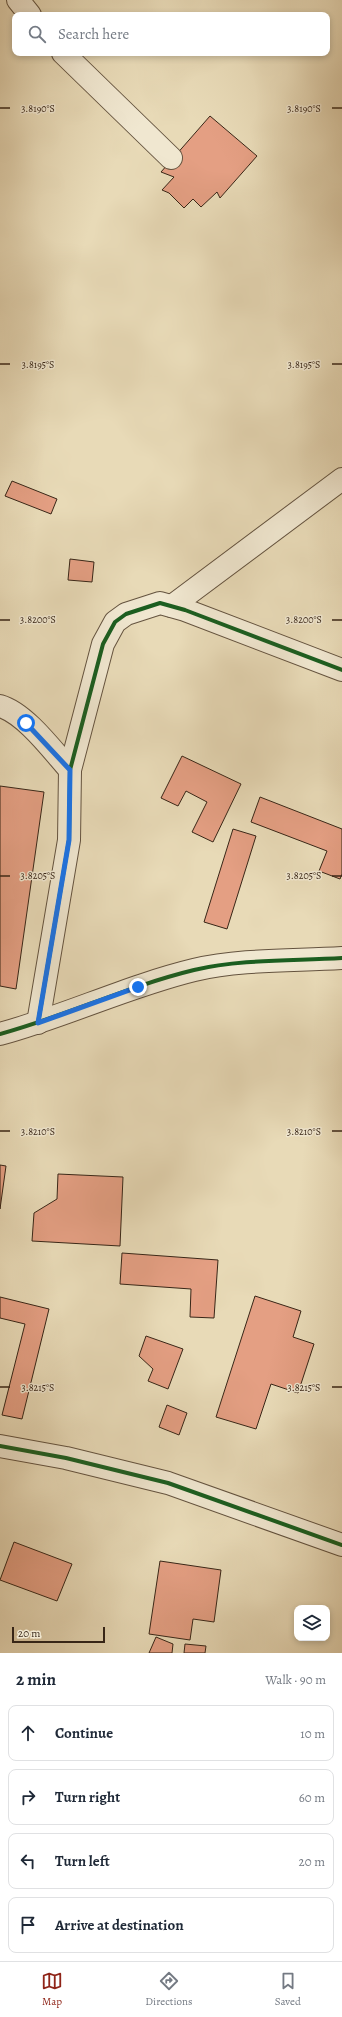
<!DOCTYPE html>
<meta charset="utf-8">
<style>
:root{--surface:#fff;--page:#f2f2f3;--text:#1f2937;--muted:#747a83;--line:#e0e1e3;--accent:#8f2418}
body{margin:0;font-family:Alegreya,serif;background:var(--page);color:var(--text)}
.controls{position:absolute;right:12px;bottom:12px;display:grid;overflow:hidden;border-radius:8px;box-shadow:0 2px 6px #0003}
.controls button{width:36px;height:36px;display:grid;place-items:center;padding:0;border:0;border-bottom:1px solid var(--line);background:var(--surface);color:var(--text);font:20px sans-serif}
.scale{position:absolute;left:12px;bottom:10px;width:93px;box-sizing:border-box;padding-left:4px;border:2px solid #382617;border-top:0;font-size:11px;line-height:14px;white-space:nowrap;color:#382617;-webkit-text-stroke:3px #f0e7d0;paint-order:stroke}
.stop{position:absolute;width:12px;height:12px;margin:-9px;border:3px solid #1a73e8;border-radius:50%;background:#fff}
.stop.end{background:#1a73e8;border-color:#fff;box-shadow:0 1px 4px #0008}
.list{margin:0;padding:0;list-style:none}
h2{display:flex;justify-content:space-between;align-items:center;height:52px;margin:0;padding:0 16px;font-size:17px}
h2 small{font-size:13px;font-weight:400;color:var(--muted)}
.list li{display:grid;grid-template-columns:26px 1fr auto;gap:12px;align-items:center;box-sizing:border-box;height:56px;margin:0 8px 8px;padding:0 8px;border:1px solid var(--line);border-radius:8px}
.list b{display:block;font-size:15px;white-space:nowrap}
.list em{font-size:13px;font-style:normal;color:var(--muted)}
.icon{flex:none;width:22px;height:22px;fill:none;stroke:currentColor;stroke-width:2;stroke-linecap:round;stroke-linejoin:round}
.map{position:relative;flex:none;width:342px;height:1653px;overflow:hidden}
.search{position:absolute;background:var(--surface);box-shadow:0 2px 6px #0003;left:12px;right:12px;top:12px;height:44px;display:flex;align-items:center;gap:10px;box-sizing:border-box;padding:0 14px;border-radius:8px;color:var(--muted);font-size:15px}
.sheet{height:308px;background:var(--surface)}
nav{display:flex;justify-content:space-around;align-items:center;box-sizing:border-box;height:56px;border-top:1px solid var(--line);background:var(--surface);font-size:11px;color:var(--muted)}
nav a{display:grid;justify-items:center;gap:2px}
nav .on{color:var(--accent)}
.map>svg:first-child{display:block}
</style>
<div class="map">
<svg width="342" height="1653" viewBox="0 0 342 1653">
<rect width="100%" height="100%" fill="#e8dab7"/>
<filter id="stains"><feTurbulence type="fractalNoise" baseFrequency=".005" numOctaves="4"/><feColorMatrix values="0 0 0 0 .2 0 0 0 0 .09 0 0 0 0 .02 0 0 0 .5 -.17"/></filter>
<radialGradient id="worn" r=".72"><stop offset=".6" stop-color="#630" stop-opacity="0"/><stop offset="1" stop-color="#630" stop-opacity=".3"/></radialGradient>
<g fill="#e49f83" stroke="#382617">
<path d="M 210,116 L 257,156 L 220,198 L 217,192 L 201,207 L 193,199 L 184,208 L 169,193 L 162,190 L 174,177 L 161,172 Z"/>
<path d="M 12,481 L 57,499 L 51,514 L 5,496 Z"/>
<path d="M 70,559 L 94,562 L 92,582 L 68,580 Z"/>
<path d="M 182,756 L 241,784 L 213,842 L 192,832 L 207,802 L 186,791 L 178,806 L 161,798 Z"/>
<path d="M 0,786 L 44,792 L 16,989 L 0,986 Z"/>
<path d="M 260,797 L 342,829 L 342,874 L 340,879 L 319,871 L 327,851 L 251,822 Z"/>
<path d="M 233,829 L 256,836 L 227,929 L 204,922 Z"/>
<path d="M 0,1165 L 6,1166 L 0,1209 Z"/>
<path d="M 58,1174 L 123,1177 L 120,1246 L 32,1241 L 34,1213 L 57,1199 Z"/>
<path d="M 122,1253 L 218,1260 L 214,1318 L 190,1317 L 191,1289 L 120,1284 Z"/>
<path d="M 255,1296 L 301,1311 L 293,1337 L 314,1344 L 298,1393 L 271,1384 L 256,1429 L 216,1417 Z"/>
<path d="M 0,1297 L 49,1309 L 22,1419 L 2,1415 L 25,1324 L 0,1318 Z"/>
<path d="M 146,1336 L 183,1349 L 168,1389 L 148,1381 L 153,1369 L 139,1356 Z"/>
<path d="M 167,1405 L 187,1413 L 179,1435 L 159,1427 Z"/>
<path d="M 14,1542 L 72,1564 L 57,1601 L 0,1580 Z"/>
<path d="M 160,1561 L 221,1570 L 214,1622 L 193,1619 L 190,1640 L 149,1634 Z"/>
<path d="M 156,1637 L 173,1644 L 172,1653 L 149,1653 Z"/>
<path d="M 185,1644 L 206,1646 L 205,1653 L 184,1653 Z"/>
</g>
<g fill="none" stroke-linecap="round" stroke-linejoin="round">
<defs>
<g id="minor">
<path d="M 18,0 L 30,15"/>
<path d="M 63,53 L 171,158"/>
<path d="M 172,606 L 342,479"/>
<path d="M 0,706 C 25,713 53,751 70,770"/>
<path d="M 38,1023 L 69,840 L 70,770 L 103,644 L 115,622 L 126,614 L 160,603 L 185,610 L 342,670"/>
<path d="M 0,1034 C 66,1016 128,986 194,970 C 241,959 293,961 342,958"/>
<path d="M 0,1446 L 66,1458 L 168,1483 L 342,1545"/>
</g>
</defs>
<use href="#minor" stroke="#64533f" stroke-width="24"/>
<use href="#minor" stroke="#f0e7d0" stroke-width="22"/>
<defs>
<g id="cycleway">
<path d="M 38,1023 L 69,840 L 70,770 L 103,644 L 115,622 L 126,614 L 160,603 L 185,610 L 342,670"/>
<path d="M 0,1034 C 66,1016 128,986 194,970 C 241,959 293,961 342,958"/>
<path d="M 0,1446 L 66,1458 L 168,1483 L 342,1545"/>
</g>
</defs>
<use href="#cycleway" stroke="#f0e7d0" stroke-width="6"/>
<use href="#cycleway" stroke="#1b5e20" stroke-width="4"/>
</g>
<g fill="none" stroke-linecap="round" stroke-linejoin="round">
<path stroke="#1a73e8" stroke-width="5" d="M 26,723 L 70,770 L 69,840 L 38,1023 L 138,987"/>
</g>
<path fill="none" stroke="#382617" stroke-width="1.5" d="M 0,108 L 10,108M 332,108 L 342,108M 0,364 L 10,364M 332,364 L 342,364M 0,620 L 10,620M 332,620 L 342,620M 0,876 L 10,876M 332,876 L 342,876M 0,1131 L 10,1131M 332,1131 L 342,1131M 0,1387 L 10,1387M 332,1387 L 342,1387"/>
<g font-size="10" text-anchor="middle" fill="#382617" stroke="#f0e7d0" stroke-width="3" stroke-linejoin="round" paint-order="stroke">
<text x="38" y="112">3.8190°S</text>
<text x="304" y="112">3.8190°S</text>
<text x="38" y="368">3.8195°S</text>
<text x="304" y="368">3.8195°S</text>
<text x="38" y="623">3.8200°S</text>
<text x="304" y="623">3.8200°S</text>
<text x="38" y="879">3.8205°S</text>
<text x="304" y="879">3.8205°S</text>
<text x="38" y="1135">3.8210°S</text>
<text x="304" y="1135">3.8210°S</text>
<text x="38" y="1391">3.8215°S</text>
<text x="304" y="1391">3.8215°S</text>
</g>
<rect width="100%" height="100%" filter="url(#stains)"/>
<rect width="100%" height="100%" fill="url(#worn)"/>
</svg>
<div class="controls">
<button><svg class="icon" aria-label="layers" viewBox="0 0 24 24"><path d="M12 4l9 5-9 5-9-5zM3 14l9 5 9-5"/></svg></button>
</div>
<div class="scale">20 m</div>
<div class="stop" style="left:26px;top:723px"></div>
<div class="stop end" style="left:138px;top:987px"></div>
<div class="search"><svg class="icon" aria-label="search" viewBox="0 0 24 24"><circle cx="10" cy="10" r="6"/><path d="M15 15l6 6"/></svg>Search here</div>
</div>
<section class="sheet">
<h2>2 min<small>Walk · 90 m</small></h2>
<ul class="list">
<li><svg class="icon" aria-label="ahead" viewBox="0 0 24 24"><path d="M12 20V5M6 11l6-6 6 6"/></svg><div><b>Continue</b></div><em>10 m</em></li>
<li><svg class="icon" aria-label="right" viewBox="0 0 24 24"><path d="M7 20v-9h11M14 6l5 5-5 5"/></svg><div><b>Turn right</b></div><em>60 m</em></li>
<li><svg class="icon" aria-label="left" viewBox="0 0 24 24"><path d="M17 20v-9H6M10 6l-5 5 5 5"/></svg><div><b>Turn left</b></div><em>20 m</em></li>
<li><svg class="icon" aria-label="arrive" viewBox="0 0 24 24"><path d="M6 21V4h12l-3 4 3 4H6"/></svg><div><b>Arrive at destination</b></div></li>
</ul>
</section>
<nav>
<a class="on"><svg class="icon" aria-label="map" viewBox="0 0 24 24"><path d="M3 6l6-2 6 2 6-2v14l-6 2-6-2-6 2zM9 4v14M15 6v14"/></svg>Map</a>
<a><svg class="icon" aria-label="directions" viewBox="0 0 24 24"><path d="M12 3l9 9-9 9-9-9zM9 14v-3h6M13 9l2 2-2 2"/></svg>Directions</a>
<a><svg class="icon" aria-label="saved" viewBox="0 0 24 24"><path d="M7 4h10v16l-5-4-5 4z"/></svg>Saved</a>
</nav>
